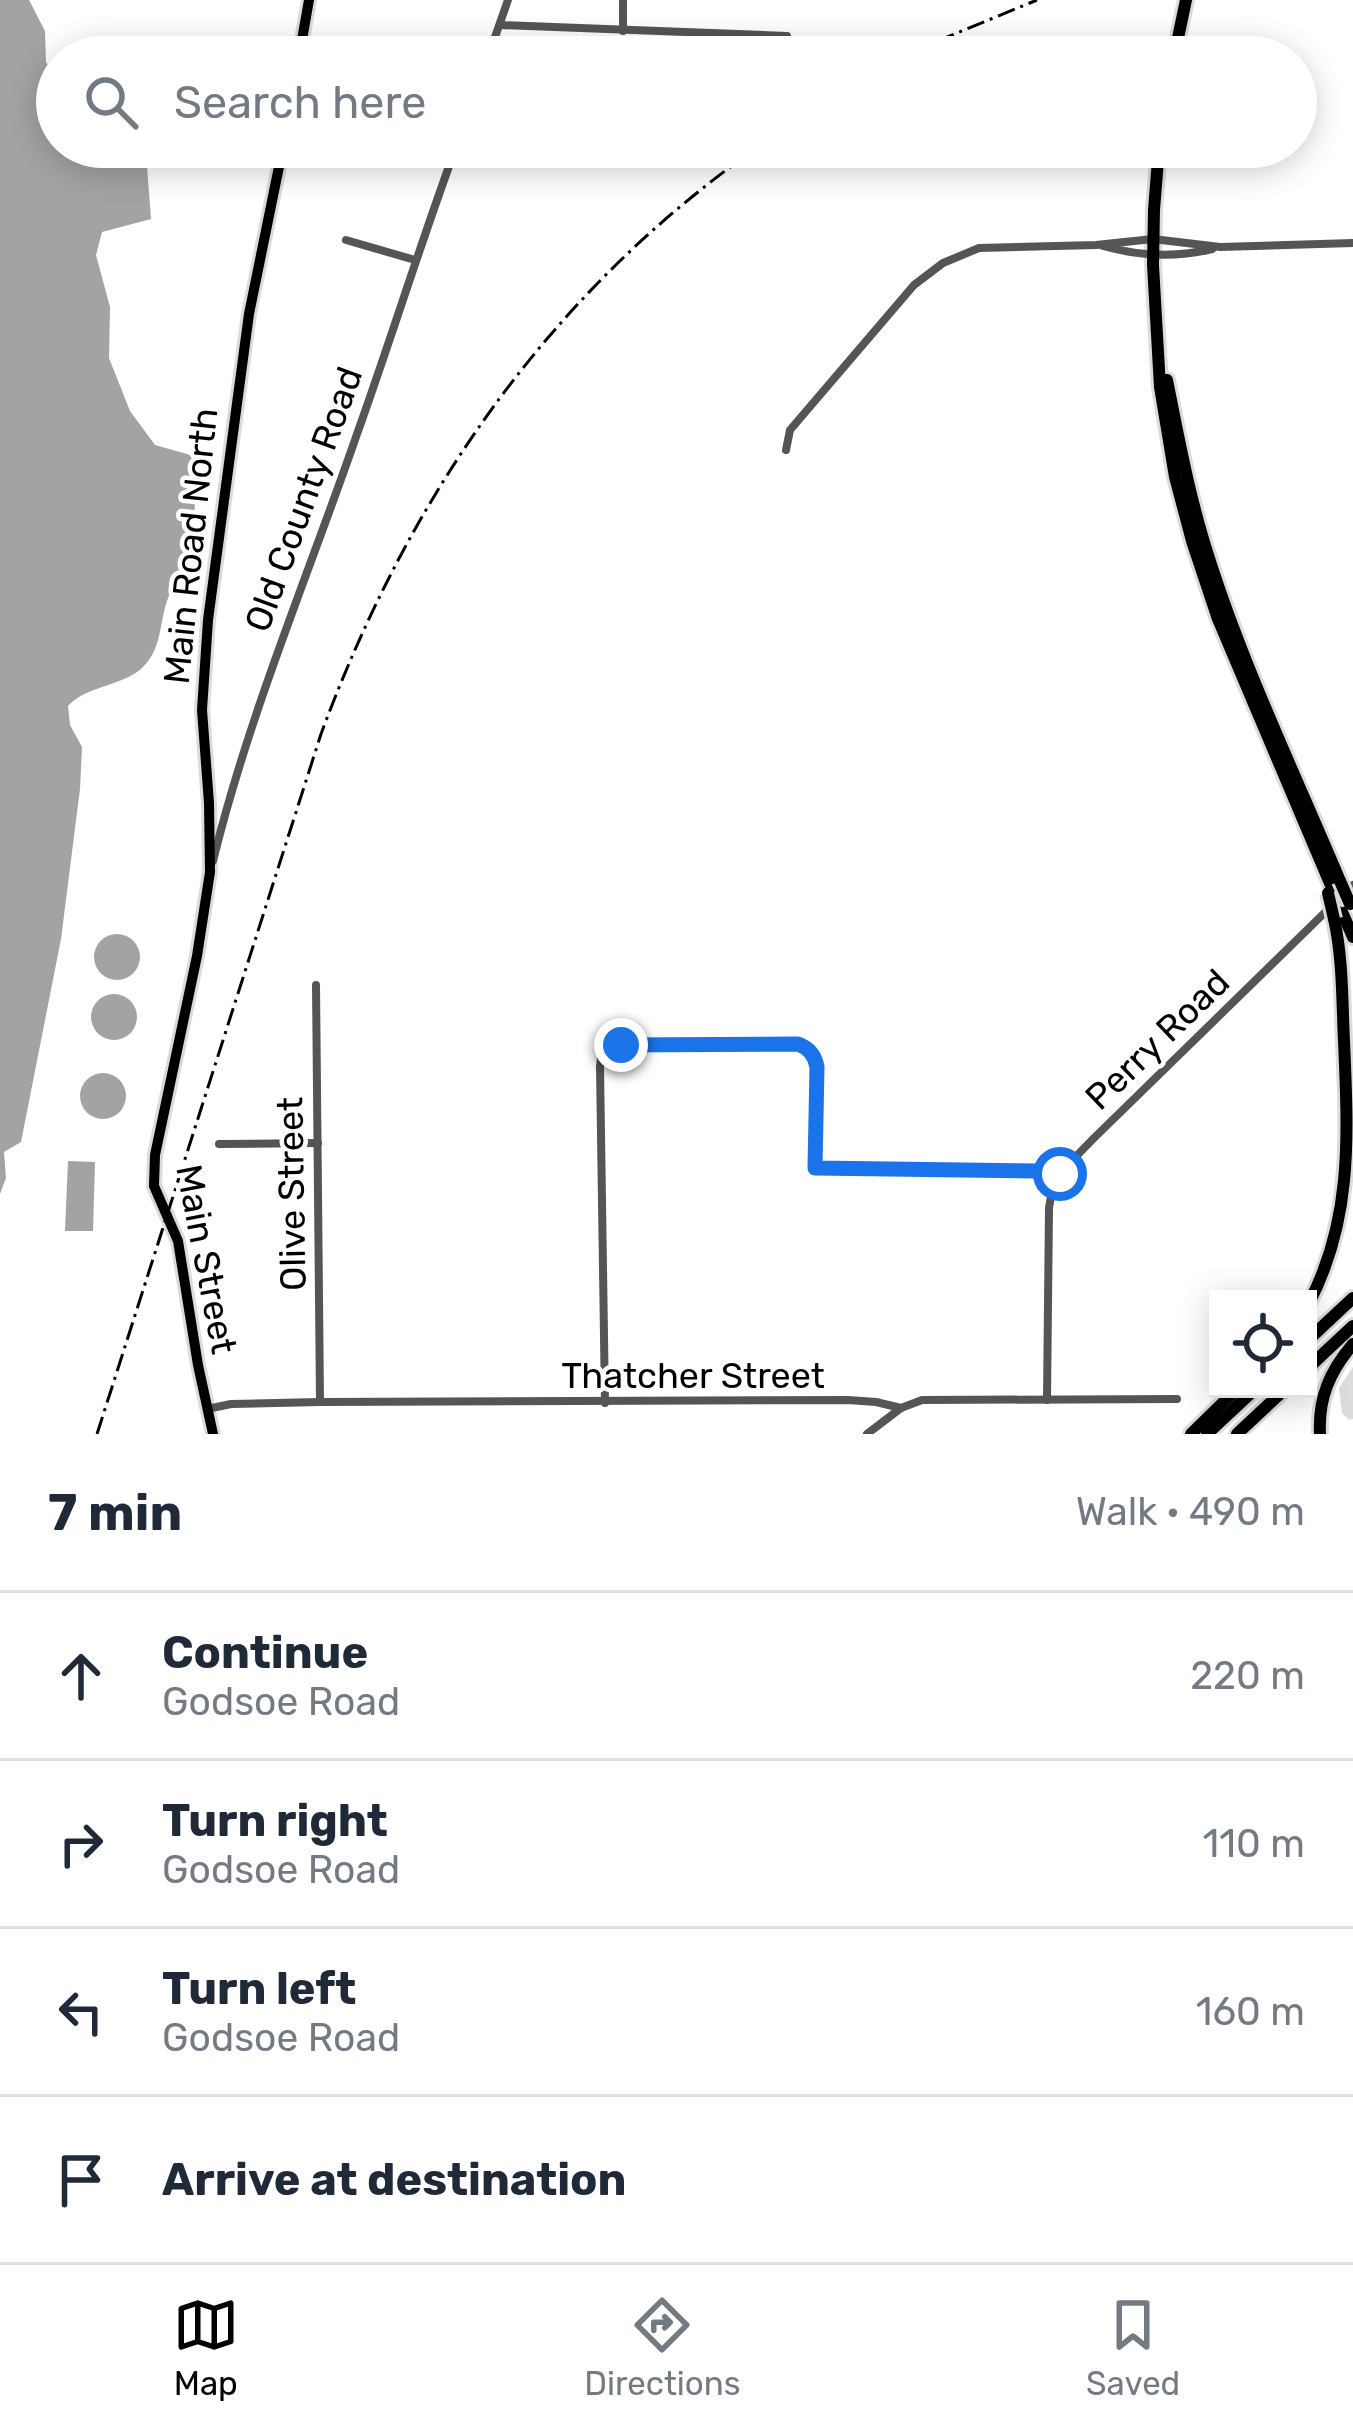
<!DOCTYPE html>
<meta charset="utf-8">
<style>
:root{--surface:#fff;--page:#f6f6f7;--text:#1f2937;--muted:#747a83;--line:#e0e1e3;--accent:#000}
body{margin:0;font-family:Rubik,sans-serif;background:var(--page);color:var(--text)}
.controls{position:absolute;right:36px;bottom:36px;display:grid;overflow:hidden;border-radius:0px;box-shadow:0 6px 30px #0003}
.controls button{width:108px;height:108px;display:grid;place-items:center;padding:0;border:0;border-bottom:3px solid var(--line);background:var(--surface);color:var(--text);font:60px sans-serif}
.stop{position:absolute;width:36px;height:36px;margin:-27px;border:9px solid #1a73e8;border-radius:50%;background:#fff}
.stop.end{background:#1a73e8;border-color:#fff;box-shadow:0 3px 12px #0008}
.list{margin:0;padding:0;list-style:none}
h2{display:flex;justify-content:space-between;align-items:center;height:156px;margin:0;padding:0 48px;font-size:51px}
h2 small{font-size:39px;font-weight:400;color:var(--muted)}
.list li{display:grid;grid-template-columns:78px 1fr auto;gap:36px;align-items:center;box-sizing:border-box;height:168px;padding:0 48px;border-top:3px solid var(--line)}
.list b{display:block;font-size:45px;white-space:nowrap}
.list p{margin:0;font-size:39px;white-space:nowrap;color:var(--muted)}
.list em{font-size:39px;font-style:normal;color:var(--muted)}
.icon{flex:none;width:66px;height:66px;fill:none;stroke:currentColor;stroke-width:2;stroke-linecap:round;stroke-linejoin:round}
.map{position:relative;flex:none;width:1353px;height:1434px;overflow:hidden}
.search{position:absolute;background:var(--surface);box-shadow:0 6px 30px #0003;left:36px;right:36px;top:36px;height:132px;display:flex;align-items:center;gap:30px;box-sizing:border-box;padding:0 42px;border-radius:66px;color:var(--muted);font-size:45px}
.sheet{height:828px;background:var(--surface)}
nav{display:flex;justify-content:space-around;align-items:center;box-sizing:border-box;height:168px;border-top:3px solid var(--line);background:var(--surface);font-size:33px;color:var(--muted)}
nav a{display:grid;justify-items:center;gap:6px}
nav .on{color:var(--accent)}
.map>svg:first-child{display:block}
</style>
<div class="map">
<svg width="1353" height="1434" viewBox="0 0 1353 1434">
<rect width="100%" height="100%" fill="#fff"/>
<path fill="#dcdcdc" d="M 1353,1367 L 1353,1419 L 1349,1420 L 1342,1413 L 1339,1388 Z"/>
<g fill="#a3a3a3">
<path d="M 0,0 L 29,0 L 45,31 L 46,62 L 57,78 L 57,147 L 107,147 L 122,168 L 147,166 L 151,219 L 102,232 L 96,255 L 110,307 L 109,358 L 130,411 L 155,445 L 194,456 C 198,488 195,527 185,558 C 181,573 172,586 167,601 C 159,625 162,650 141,669 C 119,687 86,686 68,706 L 70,725 L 82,747 L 80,789 L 61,939 L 21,1142 L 4,1152 L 6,1178 L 0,1194 Z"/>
<circle cx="117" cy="957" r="23"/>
<circle cx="114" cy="1017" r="23"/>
<circle cx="103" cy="1096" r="23"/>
<path d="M 68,1161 L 95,1162 L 93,1231 L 65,1231 Z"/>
</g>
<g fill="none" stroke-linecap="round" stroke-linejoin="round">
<defs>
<g id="major">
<path d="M 299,57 L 309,0"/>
<path d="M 213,1434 L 198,1365 L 178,1241 L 154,1186 L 155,1155 L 197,956 L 210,872 L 209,803 L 202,710 L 208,620 L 249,314 L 283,147"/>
</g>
<g id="highway">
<path d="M 1174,57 L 1186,0"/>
<path d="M 1159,147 L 1154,210 L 1153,265 L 1160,387 L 1175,477 L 1192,541 L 1218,619 L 1332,888"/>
<path d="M 1167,380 C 1179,440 1190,500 1209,558 C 1244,668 1295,774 1340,881"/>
<path d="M 1342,912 L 1353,937"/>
<path d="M 1308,1305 C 1353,1220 1348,1136 1344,1041 C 1342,1001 1343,959 1334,919"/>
<path d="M 1308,1340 L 1353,1298"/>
<path d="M 1308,1368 L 1353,1326"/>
<path d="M 1191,1434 L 1237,1389"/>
<path d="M 1207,1434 L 1255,1389"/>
<path d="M 1237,1434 L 1285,1389"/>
<path d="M 1320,1434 C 1318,1398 1330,1371 1353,1344"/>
</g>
</defs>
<use href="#major" stroke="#dbdbdb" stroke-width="16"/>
<use href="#highway" stroke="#dbdbdb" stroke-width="18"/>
<g stroke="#555" stroke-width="8">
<path d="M 500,25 L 787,36"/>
<path d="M 623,31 L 623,0"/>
<path d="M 488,57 L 508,0"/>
<path d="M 346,240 L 415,260"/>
<path d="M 1103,246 C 1139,256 1176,258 1212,249"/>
<path d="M 786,450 L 790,430 L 914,285 L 943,263 L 979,248 L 1096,245 L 1153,239 L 1220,247 L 1353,243"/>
<path d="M 213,861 C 249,714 308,576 357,434 C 391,339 421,242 456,147"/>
<path d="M 316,985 L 320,1402"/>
<path d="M 219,1144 L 318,1143"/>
<path d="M 1047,1400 L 1049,1208 C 1052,1177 1073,1160 1093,1139 L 1353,885"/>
<path d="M 605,1403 L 600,1067 L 601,1058 L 614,1047 L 798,1044 C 809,1048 815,1055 817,1067 L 815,1168 L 1036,1171 L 1057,1179"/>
<path d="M 207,1409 L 231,1404 L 320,1402 L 848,1400 L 876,1402 L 901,1408"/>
<path d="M 867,1434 L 901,1408 L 922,1400 L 1177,1399"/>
</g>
<use href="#major" stroke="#000" stroke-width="10"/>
<use href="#highway" stroke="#000" stroke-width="12"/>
<g stroke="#000" stroke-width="3" stroke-dasharray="18 6 3 6" stroke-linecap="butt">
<path d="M 908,57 L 940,40 L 1037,0"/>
<path d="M 97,1434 L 321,734 C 409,496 548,294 758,147"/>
</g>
<defs>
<g id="highway-bridge">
<path d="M 1340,881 L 1350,904"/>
<path d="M 1328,893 L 1334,919"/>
</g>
</defs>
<use href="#highway-bridge" stroke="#dbdbdb" stroke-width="18" stroke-linecap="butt"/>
<use href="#highway-bridge" stroke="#000" stroke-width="12"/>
</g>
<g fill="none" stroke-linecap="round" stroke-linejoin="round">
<path stroke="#1a73e8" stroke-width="15" d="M 621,1045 L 798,1044 C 809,1048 815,1055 817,1067 L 815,1168 L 1036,1171 L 1057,1179 L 1060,1174"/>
</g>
<g text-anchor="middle" stroke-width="9" stroke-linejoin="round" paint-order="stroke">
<g font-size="36" fill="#000" stroke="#fff">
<text transform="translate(303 499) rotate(-70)" y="13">Old County Road</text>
<text transform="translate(190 546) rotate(-84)" y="13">Main Road North</text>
<text transform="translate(1157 1039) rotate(-44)" y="13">Perry Road</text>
<text transform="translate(291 1194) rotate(-91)" y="13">Olive Street</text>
<text transform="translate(207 1259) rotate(79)" y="13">Main Street</text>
<text x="693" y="1388">Thatcher Street</text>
</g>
</g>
</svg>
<div class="controls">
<button><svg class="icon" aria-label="locate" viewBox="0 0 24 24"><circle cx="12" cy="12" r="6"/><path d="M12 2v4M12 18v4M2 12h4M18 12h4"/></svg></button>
</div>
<div class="stop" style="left:1060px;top:1174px"></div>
<div class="stop end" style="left:621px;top:1045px"></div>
<div class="search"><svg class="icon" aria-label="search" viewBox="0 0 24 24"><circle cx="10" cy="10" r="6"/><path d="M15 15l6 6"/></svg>Search here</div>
</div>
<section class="sheet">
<h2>7 min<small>Walk · 490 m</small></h2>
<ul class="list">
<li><svg class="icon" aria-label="ahead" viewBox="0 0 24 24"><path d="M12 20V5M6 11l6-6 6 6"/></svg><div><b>Continue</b><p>Godsoe Road</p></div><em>220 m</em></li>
<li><svg class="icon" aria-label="right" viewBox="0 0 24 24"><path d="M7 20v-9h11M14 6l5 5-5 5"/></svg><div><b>Turn right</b><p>Godsoe Road</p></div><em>110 m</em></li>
<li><svg class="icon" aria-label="left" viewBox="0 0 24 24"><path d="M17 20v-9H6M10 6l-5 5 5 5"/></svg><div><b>Turn left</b><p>Godsoe Road</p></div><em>160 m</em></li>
<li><svg class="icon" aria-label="arrive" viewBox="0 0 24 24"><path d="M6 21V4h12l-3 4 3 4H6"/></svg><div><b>Arrive at destination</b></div></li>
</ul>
</section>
<nav>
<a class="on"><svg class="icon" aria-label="map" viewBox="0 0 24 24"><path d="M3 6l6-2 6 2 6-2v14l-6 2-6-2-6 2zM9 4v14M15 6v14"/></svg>Map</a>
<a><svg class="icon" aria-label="directions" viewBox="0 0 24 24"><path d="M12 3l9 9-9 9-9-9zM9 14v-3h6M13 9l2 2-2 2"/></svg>Directions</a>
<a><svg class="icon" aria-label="saved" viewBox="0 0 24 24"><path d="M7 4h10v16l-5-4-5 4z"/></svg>Saved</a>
</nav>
